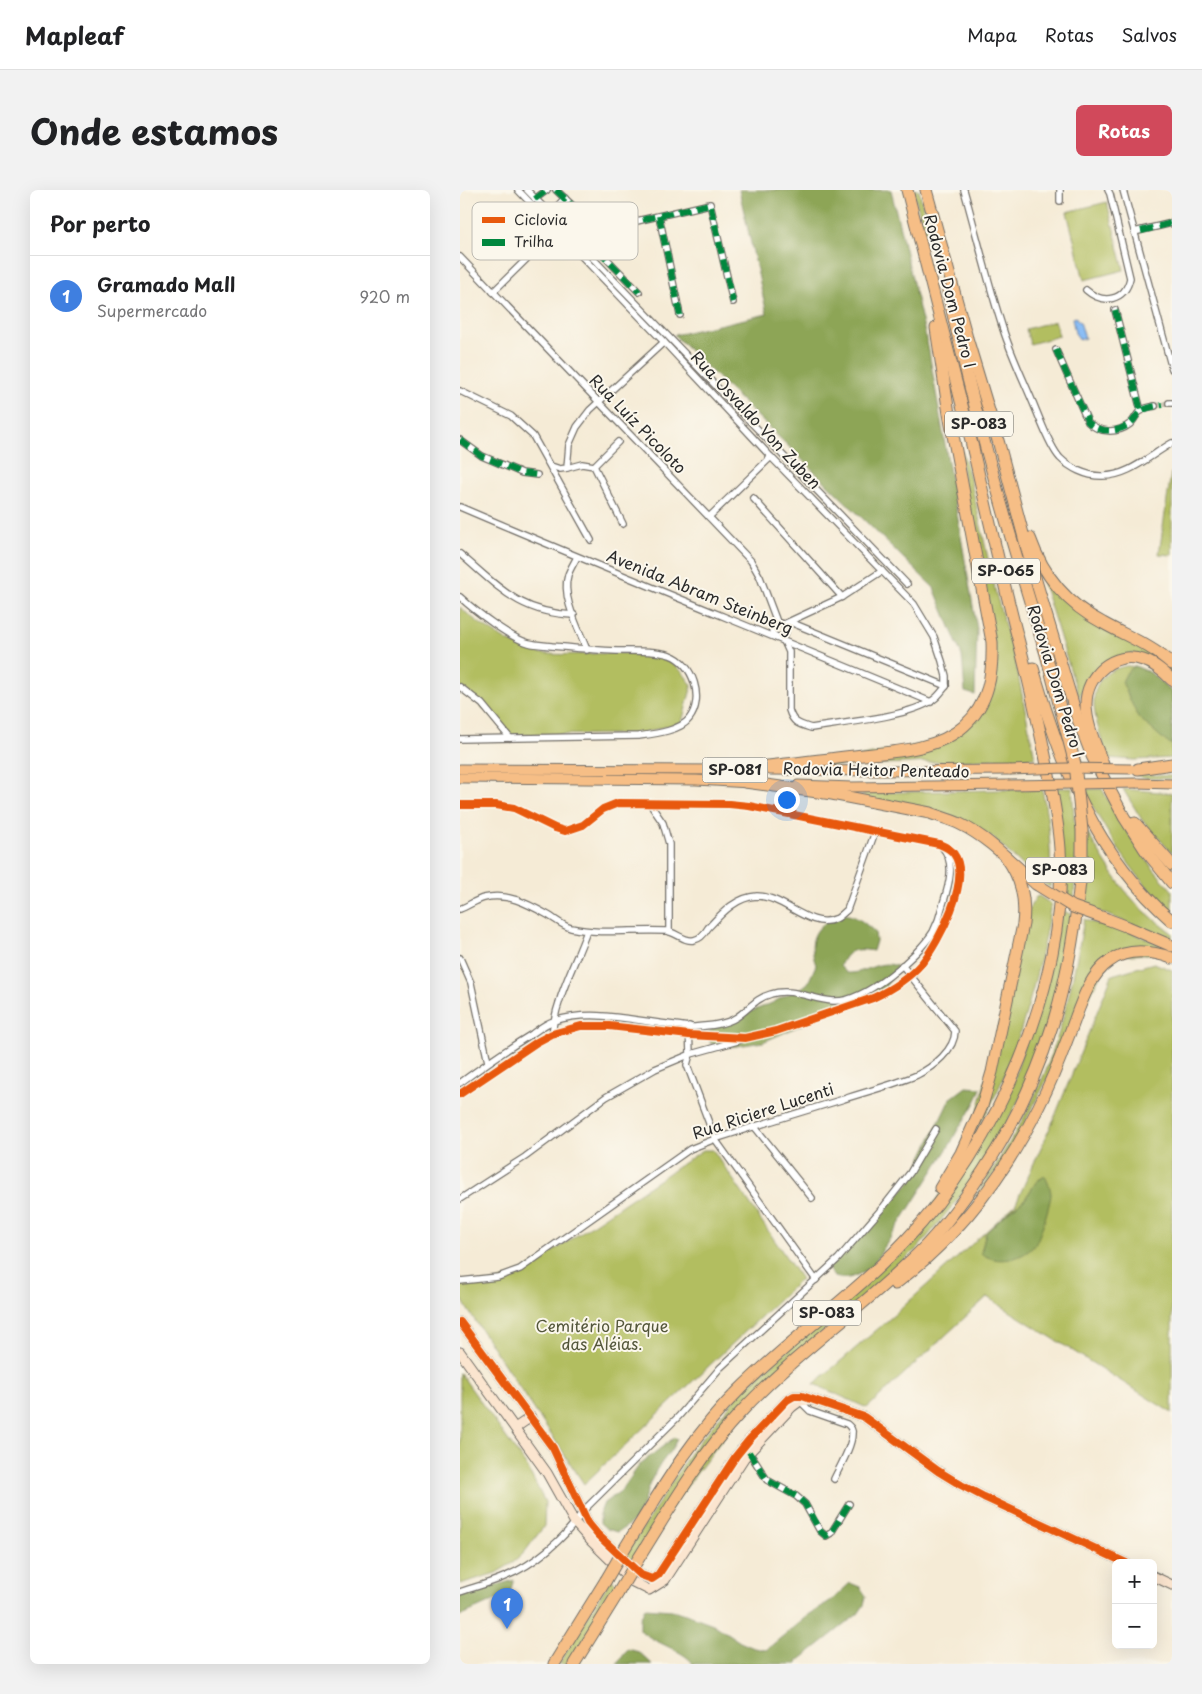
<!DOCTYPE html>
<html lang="pt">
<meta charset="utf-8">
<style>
:root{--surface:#fff;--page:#f2f2f2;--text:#202124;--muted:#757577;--line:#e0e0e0;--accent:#d1495b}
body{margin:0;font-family:"Playpen Sans",sans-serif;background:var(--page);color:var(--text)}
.controls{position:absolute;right:15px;bottom:15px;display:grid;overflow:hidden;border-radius:8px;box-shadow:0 5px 20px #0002}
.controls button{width:45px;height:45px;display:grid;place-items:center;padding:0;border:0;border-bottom:1px solid var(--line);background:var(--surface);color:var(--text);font:25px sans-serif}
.you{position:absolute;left:326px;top:609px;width:18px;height:18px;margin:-12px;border:4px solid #fff;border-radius:50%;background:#1a73e8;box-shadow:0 0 0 8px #1a73e833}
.badge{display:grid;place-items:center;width:32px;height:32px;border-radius:50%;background:var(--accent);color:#fff;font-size:16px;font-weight:700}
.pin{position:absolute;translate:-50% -41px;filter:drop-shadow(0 1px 2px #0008)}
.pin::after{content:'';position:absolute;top:26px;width:18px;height:15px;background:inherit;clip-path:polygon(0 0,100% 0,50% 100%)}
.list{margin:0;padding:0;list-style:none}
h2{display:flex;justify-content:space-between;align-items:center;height:65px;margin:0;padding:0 20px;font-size:21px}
h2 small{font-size:16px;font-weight:400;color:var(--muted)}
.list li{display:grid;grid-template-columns:32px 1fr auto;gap:15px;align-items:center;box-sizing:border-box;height:80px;padding:0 20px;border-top:1px solid var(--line)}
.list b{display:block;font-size:19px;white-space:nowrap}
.list p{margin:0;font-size:16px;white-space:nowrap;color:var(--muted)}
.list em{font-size:16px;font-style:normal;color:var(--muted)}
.map{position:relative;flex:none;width:712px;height:1474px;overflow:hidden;border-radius:8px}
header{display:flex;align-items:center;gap:30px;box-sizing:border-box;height:70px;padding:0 25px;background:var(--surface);border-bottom:1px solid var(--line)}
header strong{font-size:24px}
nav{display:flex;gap:28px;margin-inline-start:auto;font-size:18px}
.intro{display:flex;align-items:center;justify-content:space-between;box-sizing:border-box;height:120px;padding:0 30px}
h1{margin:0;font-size:35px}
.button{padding:12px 22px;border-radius:8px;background:var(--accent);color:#fff;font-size:18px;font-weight:700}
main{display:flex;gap:30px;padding:0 30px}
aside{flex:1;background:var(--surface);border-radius:8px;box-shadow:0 5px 20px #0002}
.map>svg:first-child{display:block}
</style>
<header>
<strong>Mapleaf</strong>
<nav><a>Mapa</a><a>Rotas</a><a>Salvos</a></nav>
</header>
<div class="intro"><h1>Onde estamos</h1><a class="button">Rotas</a></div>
<main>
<aside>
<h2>Por perto<small></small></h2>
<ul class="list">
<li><span class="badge" style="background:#3f7fe0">1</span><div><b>Gramado Mall</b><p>Supermercado</p></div><em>920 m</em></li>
</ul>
</aside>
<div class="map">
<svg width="712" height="1474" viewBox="0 0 712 1474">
<rect width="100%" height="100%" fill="#fbf7ec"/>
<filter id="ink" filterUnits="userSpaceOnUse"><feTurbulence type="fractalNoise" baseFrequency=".02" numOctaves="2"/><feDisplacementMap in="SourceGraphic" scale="10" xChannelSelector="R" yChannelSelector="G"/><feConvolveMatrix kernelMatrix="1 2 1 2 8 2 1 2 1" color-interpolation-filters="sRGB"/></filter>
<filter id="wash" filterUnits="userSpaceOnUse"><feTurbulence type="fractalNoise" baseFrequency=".0096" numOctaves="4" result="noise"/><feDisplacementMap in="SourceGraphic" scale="20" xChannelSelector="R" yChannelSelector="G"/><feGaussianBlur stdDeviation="1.12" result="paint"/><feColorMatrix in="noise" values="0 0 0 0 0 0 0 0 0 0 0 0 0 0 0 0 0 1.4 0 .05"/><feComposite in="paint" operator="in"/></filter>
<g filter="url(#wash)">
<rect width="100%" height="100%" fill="#f5ebd6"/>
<g fill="#b2be60" stroke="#6e7446" fill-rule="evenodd">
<path d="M 453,0 L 459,0 L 469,41 L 465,42 Z"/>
<path d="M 647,12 L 664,80 L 624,90 L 607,22 Z"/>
<path d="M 595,131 L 599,146 L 570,154 L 566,139 Z"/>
<path d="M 497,241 L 511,292 L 536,404 L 555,470 L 575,568 L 346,577 L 493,548 L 533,496 Z"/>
<path d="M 711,283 L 712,283 L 712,365 L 699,364 Z"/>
<path d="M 582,382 L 592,395 L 672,451 L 712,478 L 712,483 L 672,463 L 627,489 L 619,508 L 580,383 Z"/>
<path d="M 0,417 C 16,433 56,459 78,463 C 118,469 184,453 217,477 C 223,482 227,489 232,495 L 222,532 L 179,544 L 51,545 L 0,496 Z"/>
<path d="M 666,476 C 685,476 699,489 712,502 L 712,568 L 674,570 L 647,568 C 638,534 615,487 666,476 Z"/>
<path d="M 676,584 L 712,586 L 712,589 L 682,588 Z"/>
<path d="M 596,598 L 612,598 L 616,655 L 614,711 L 604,705 Z"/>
<path d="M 582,599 C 589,632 592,664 590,697 L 580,691 L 532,647 L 513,636 L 404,607 L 401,603 Z"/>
<path d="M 625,599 L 642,599 C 662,635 683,670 712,700 L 712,722 C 674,687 650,649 626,604 Z"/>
<path d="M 663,599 L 712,603 L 712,663 L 682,630 Z"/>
<path d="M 627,642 C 642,667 656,692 676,713 C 687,724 700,734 712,743 L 712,751 L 623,715 L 627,674 Z"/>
<path d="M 579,706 L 591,714 C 581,771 568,826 546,881 C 537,905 524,927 511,949 L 568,720 L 576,707 Z"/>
<path d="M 602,720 L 612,725 L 604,777 L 585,845 L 563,902 L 535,954 L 498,1009 L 459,1057 L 305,1192 L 172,1370 L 165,1366 L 232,1260 L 281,1202 L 447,1054 L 554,891 Z"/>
<path d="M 624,729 L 631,732 L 671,742 L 712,760 L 710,763 L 650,766 L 548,966 L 502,1024 C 535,978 565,932 586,880 C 605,831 615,780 624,729 Z"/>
<path d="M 694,773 L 712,780 L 712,1223 L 527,1107 L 407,1218 L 354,1194 L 434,1125 L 555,1015 L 593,931 L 652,785 ZM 585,986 L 521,1063 L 526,1043 L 565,1009 L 577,991 Z"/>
<path d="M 243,960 L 253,960 L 341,1089 L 124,1294 L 8,1120 L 0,1106 L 0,1097 L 5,1093 L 33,1093 L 61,1083 Z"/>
<path d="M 0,1183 L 66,1275 L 85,1312 L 84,1336 L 64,1363 L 54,1372 L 36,1383 L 0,1394 Z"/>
<path d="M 151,1389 L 158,1395 L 109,1474 L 99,1474 Z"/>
</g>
<g fill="#8da556" stroke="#5c6840">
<path d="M 279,0 L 431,0 L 468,156 L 517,439 L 515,505 L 505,502 L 502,466 L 474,398 L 214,145 L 307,124 Z"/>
<path d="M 675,476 L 691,483 L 712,502 L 712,554 L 709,554 L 678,527 L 662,492 L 667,482 Z"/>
<path d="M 381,724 C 397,725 403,732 415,742 L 416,751 L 413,761 C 396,758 387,759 380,776 L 387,783 C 407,784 417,769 437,776 L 425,798 L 303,852 L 271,857 L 251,854 L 247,844 L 253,837 L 312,813 L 330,803 L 340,799 L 348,793 L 356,775 C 346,748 356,735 381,724 Z"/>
<path d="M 506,897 L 521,898 C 515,918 499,934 491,953 L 411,1078 C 396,1085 391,1091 374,1087 L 368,1078 L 450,992 L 490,909 Z"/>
<path d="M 585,986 C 587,991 591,998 591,1004 C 591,1011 579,1051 574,1056 C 561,1070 536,1075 521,1063 L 526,1043 L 540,1029 L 565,1009 L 577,991 Z"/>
<path d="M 215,1247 L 217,1249 C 211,1263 200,1272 194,1285 C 180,1310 187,1328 157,1342 L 147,1339 L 140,1333 L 140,1323 L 144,1313 L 162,1300 L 180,1274 Z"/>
<path d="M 54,1390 L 49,1404 L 0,1426 L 0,1406 Z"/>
<path d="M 390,1393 L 400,1397 L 406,1406 L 404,1415 L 398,1424 L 338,1471 L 337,1474 L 233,1474 C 226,1461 193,1453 180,1440 L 180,1429 L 185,1418 L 212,1420 L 226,1424 L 253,1434 L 280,1452 L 294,1458 L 306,1460 L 347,1426 L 373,1409 Z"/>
<path d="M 168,1459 L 179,1462 L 192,1474 L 157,1474 Z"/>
</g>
<path fill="#87bbf5" stroke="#597390" d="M 616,127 L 617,130 L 620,132 L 625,148 L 620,150 L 615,143 L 612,128 Z"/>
</g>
<g filter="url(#ink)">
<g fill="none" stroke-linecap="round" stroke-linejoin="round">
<path stroke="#cdc5b4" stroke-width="5.5" stroke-dasharray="5.5 3" stroke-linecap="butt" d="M 695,216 L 709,213"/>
<defs>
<g id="street">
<path d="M 58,0 L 204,152 L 311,267 L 454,414 L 474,447 L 482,471 L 486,486 L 486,496"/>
<path d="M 67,0 L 447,394"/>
<path d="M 96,0 L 114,17"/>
<path d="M 504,0 C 517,46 528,93 543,139 C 552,167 565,193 576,220 C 582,234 590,257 600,268 C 610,278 626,286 641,286 C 668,287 689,266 712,253"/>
<path d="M 600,0 L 600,11"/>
<path d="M 663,0 L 712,179"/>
<path d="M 75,9 L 87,0"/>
<path d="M 90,24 L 105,8"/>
<path d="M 199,26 L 220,125"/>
<path d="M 138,40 L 145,67 L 179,102"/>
<path d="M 674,42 L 712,33"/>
<path d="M 116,50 L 129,39 L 138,40 L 250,14 L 273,112"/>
<path d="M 0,67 L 291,371 L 300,387 L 317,432"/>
<path d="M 626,100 C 643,115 665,111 670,88 L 650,4 L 648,0"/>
<path d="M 33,102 L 96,40"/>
<path d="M 655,120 L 681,221"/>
<path d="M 596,160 L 628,232 C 639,243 657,244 670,234 C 674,231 676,225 680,221 C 683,218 691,217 695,216"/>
<path d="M 0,201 L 51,226 L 73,246 L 131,350"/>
<path d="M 709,213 L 712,213"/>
<path d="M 0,250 L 22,266 L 62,283 L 77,285"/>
<path d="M 91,276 L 100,279 L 107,278 L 109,255 L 117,237 L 130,220 L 204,152"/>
<path d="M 134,276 L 158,252"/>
<path d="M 107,278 L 122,274 L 134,276 L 163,334"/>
<path d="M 293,308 L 382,407"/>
<path d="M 0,317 C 156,384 314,446 471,512"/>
<path d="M 249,327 L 311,267"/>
<path d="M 0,364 C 39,397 59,423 114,425"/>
<path d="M 117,367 C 114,373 110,379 108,385 C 101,407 119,439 127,460"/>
<path d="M 0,407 C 15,421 50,448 69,453 C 77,455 85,455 92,456 C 114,458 135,460 157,461 C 171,461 198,460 210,465 C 233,473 245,509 229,529 C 220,541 193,544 179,546 L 0,549"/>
<path d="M 330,432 L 486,496"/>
<circle cx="319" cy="440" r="7"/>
<path d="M 324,434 L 382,407 L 422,381"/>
<path d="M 324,451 L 329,462 L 329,520 C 333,533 338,534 351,538 C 382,533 448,527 473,510 C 479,506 482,501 486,496"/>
<path d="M 0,497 L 22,514 L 50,548"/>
<path d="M 190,614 L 203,633 L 209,654 L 209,741"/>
<path d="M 0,615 L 36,615 L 54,618 L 95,638 L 105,641 L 123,635 L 143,619 L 158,613 L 269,614 L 289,616 L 479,654 C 484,656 491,659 494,664 C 512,689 479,752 462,773 C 449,788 430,800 413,808 L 316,841 L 285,848 L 229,845 L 149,836 L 121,836 L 92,844 L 77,852 L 0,904"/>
<path d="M 0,719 C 8,716 16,710 24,708 C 47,702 68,714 88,725 C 95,729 103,736 111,738 C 142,745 175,739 206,741 C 216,742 224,752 234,750 C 240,749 245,743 248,738 C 262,723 276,707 297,706 C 324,706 350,740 375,729 C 379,728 383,723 387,720 L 415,642"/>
<path d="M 0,768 L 11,793 L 28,872"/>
<path d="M 229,836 L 230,864 L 227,875 L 255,949 L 356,1090"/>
<path d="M 92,844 C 96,808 115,774 127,741"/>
<path d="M 0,893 C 23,876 47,859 72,844 C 79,839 86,833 94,831 C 130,819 171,830 207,834 C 215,835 224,837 233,837 C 247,836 265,835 277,827 C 289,819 296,808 311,804 C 332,797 352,810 373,811 C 404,813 457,767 473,742 C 477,734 480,726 482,717 C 488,698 497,673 482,657"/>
<path d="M 294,936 L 352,1008"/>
<path d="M 0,1009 L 65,967 L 146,907 L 195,879 L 231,864 L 281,850"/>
<path d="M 0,1091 L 38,1087 L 60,1079 L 230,959 L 255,949 C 298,935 341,922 384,909 C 408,901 433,895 457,885 C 473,877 495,860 495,841 L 442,775"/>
<path d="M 340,1211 L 350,1221 L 387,1234 C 390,1237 393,1239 392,1244 C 392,1257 379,1278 374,1289"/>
<path d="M 289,1262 L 307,1290 L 336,1306 L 345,1314 L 360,1341 L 366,1346 L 371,1343 L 389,1314"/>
<path d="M 0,1402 C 15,1397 30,1393 44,1387 C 74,1375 106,1348 123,1321 L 219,1226 L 260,1178 L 378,1069 L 424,1016 L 450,983 L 476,939"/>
</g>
<g id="secondary">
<path d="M 0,1132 L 93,1258 L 128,1333 L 138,1345 L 181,1385 L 192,1389 L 198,1385 L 276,1266 L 289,1250 L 327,1210 L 334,1206 L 342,1206 L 404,1227 L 478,1281 L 501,1295 L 524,1307 L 666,1373"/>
<path d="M 0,1162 L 87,1283 L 115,1333 L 131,1351 L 173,1392 L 189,1400 L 205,1390 L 284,1268 L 332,1217 L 340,1211 L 350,1210"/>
<path d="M 55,1238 L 71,1227"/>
<path d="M 693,1386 L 712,1395"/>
</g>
<g id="primary">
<path d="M 0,579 L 277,580"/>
<path d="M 310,580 L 418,581 L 550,580"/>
<path d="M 0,588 L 236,590 L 290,593"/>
<path d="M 677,593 L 712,594"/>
<path d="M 338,595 L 392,597 L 548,595"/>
</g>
<g id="highway">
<path d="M 447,0 L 514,262"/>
<path d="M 466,0 L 507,148 L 539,254 L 571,374 L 617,527 L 632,566 L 664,627 L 686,661 L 712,693"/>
<path d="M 488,101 C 514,224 549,344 586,464"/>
<path d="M 570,348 C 583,385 608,415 643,433 C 666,446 691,455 712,474"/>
<path d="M 573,478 C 601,575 634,663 712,731"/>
<path d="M 644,577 C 637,558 626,535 626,514 C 626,485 654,460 683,470 C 694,473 704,482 712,490"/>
<path d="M 678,579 L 712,574"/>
<path d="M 271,580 C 309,576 347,572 385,567 C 423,562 474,563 504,536 C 529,514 533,483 532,452 L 489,224 L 476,138"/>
<path d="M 285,592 L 372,604 L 470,623 C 480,627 490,629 500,634 C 529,648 552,673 576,694"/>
<path d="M 675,633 L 712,675"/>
<path d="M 647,729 L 668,737 L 712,756"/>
<path d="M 480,998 L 501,963 L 522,916 L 532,882 L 563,734 C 566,708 561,688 546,667"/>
<path d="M 435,1094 C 497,1047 545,985 579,916 C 590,894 599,872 607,850 C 618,824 626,787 650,771 C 669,757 692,761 712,768"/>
<path d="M 163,1361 C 198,1305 231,1247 278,1201 C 331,1148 393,1106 444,1052 C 537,957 608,792 600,659 C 598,627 591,596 585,565 C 576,523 567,482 556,441 C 540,379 526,317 512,255"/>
<path d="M 177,1371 C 209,1320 239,1267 280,1223 C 331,1167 396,1123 450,1071 C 479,1045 502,1013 523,981 C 588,883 613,785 622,669"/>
<path d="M 94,1474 L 146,1390"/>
<path d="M 114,1474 L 158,1403"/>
</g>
</defs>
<use href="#street" stroke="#726e67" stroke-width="8"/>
<use href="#secondary" stroke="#726e67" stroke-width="11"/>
<use href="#primary" stroke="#726e67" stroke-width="11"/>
<use href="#highway" stroke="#726e67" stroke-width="13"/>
<use href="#street" stroke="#fff" stroke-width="5.5"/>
<use href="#secondary" stroke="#fbe5cf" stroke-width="9"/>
<use href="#primary" stroke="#f6be86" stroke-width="9"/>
<use href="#highway" stroke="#f6be86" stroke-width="11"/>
<defs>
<g id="primary-bridge">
<path d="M 550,580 L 606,578 L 671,579"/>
<path d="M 548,595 L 677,593"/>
</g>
<g id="highway-bridge">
<path d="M 586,464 L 615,574 L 622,640 L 622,669"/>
<path d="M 576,694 L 613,717 L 647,729"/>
<path d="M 146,1390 L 163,1361"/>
<path d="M 158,1403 L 177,1371"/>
</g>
</defs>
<use href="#primary-bridge" stroke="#726e67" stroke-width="11" stroke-linecap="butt"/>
<use href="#highway-bridge" stroke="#726e67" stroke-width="13" stroke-linecap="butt"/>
<use href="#primary-bridge" stroke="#f6be86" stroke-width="9"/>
<use href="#highway-bridge" stroke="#f6be86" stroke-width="11"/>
<g stroke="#00873e" stroke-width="6" stroke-dasharray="12 6" stroke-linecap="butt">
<path d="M 96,0 L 114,17"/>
<path d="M 75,9 L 87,0"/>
<path d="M 90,24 L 105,8"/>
<path d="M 199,26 L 220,125"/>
<path d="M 138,40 L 145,67 L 179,102"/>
<path d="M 681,41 L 712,33"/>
<path d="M 116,50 L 129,39 L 138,40 L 250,14 L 273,112"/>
<path d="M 655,120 L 681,221"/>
<path d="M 596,160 L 628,232 C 640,244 660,243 672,232 C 676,228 678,222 683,220 C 689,217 696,216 703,215"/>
<path d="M 0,250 L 22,266 L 62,283 L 77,285"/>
<path d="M 289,1262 L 307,1290 L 336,1306 L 345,1314 L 360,1341 L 366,1346 L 371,1343 L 389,1314"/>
</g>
<defs>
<g id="cycleway">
<path d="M 0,615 L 36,615 L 54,618 L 95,638 L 105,641 L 123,635 L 143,619 L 158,613 L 269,614 L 289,616 L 479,654 C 484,656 491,659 494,664 C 512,689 479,752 462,773 C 449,788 430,800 413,808 L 316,841 L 285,848 L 229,845 L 149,836 L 121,836 L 92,844 L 77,852 L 0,904"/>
<path d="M 0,1132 L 93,1258 L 128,1333 L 138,1345 L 181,1385 L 192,1389 L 198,1385 L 276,1266 L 289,1250 L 327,1210 L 334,1206 L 342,1206 L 404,1227 L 478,1281 L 501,1295 L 524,1307 L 666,1373"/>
</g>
</defs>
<use href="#cycleway" stroke="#fbf7ec" stroke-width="11"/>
<use href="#cycleway" stroke="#e8590c" stroke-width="8"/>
</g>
</g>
<g text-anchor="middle" stroke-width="4" stroke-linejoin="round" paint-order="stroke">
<g fill="#fbf7ec" stroke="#696865" stroke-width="1">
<rect x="485" y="221.5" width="68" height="25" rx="4"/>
<rect x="512" y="368.5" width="68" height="25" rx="4"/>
<rect x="242.5" y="567.5" width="65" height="25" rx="4"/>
<rect x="566" y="667.5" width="68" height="25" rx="4"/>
<rect x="333" y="1110.5" width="68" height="25" rx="4"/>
</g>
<g font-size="15" font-weight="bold" fill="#2b2b2b">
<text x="519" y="239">SP-083</text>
<text x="546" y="386">SP-065</text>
<text x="275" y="585">SP-081</text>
<text x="600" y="685">SP-083</text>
<text x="367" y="1128">SP-083</text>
</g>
<g font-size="16" fill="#2b2b2b" stroke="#fbf7ec">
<text transform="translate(490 101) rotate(75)" y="6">Rodovia Dom Pedro I</text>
<text transform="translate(296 230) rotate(47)" y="6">Rua Osvaldo Von Zuben</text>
<text transform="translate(178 234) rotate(46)" y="6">Rua Luíz Picoloto</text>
<text transform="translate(240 402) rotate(22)" y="6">Avenida Abram Steinberg</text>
<text transform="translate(596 491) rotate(73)" y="6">Rodovia Dom Pedro I</text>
<text transform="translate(416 580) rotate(1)" y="6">Rodovia Heitor Penteado</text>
<text transform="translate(303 921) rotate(-18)" y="6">Rua Riciere Lucenti</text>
</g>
<g font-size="16" fill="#54573b" stroke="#fbf7ec">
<text x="142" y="1142">Cemitério Parque<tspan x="142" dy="18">das Aléias.</tspan></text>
</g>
</g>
<rect x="12" y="12" width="166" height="58" rx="8" fill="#fbf7ec" stroke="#bdbab2" stroke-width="1"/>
<rect x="22" y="27" width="23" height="6" fill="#e8590c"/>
<rect x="22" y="49" width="23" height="7" fill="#00873e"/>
<g font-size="14" fill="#2b2b2b">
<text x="54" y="35">Ciclovia</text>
<text x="54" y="57">Trilha</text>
</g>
</svg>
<div class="controls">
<button>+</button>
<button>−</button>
</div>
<div class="you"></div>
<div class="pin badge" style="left:47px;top:1439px;background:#3f7fe0">1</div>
</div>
</main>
